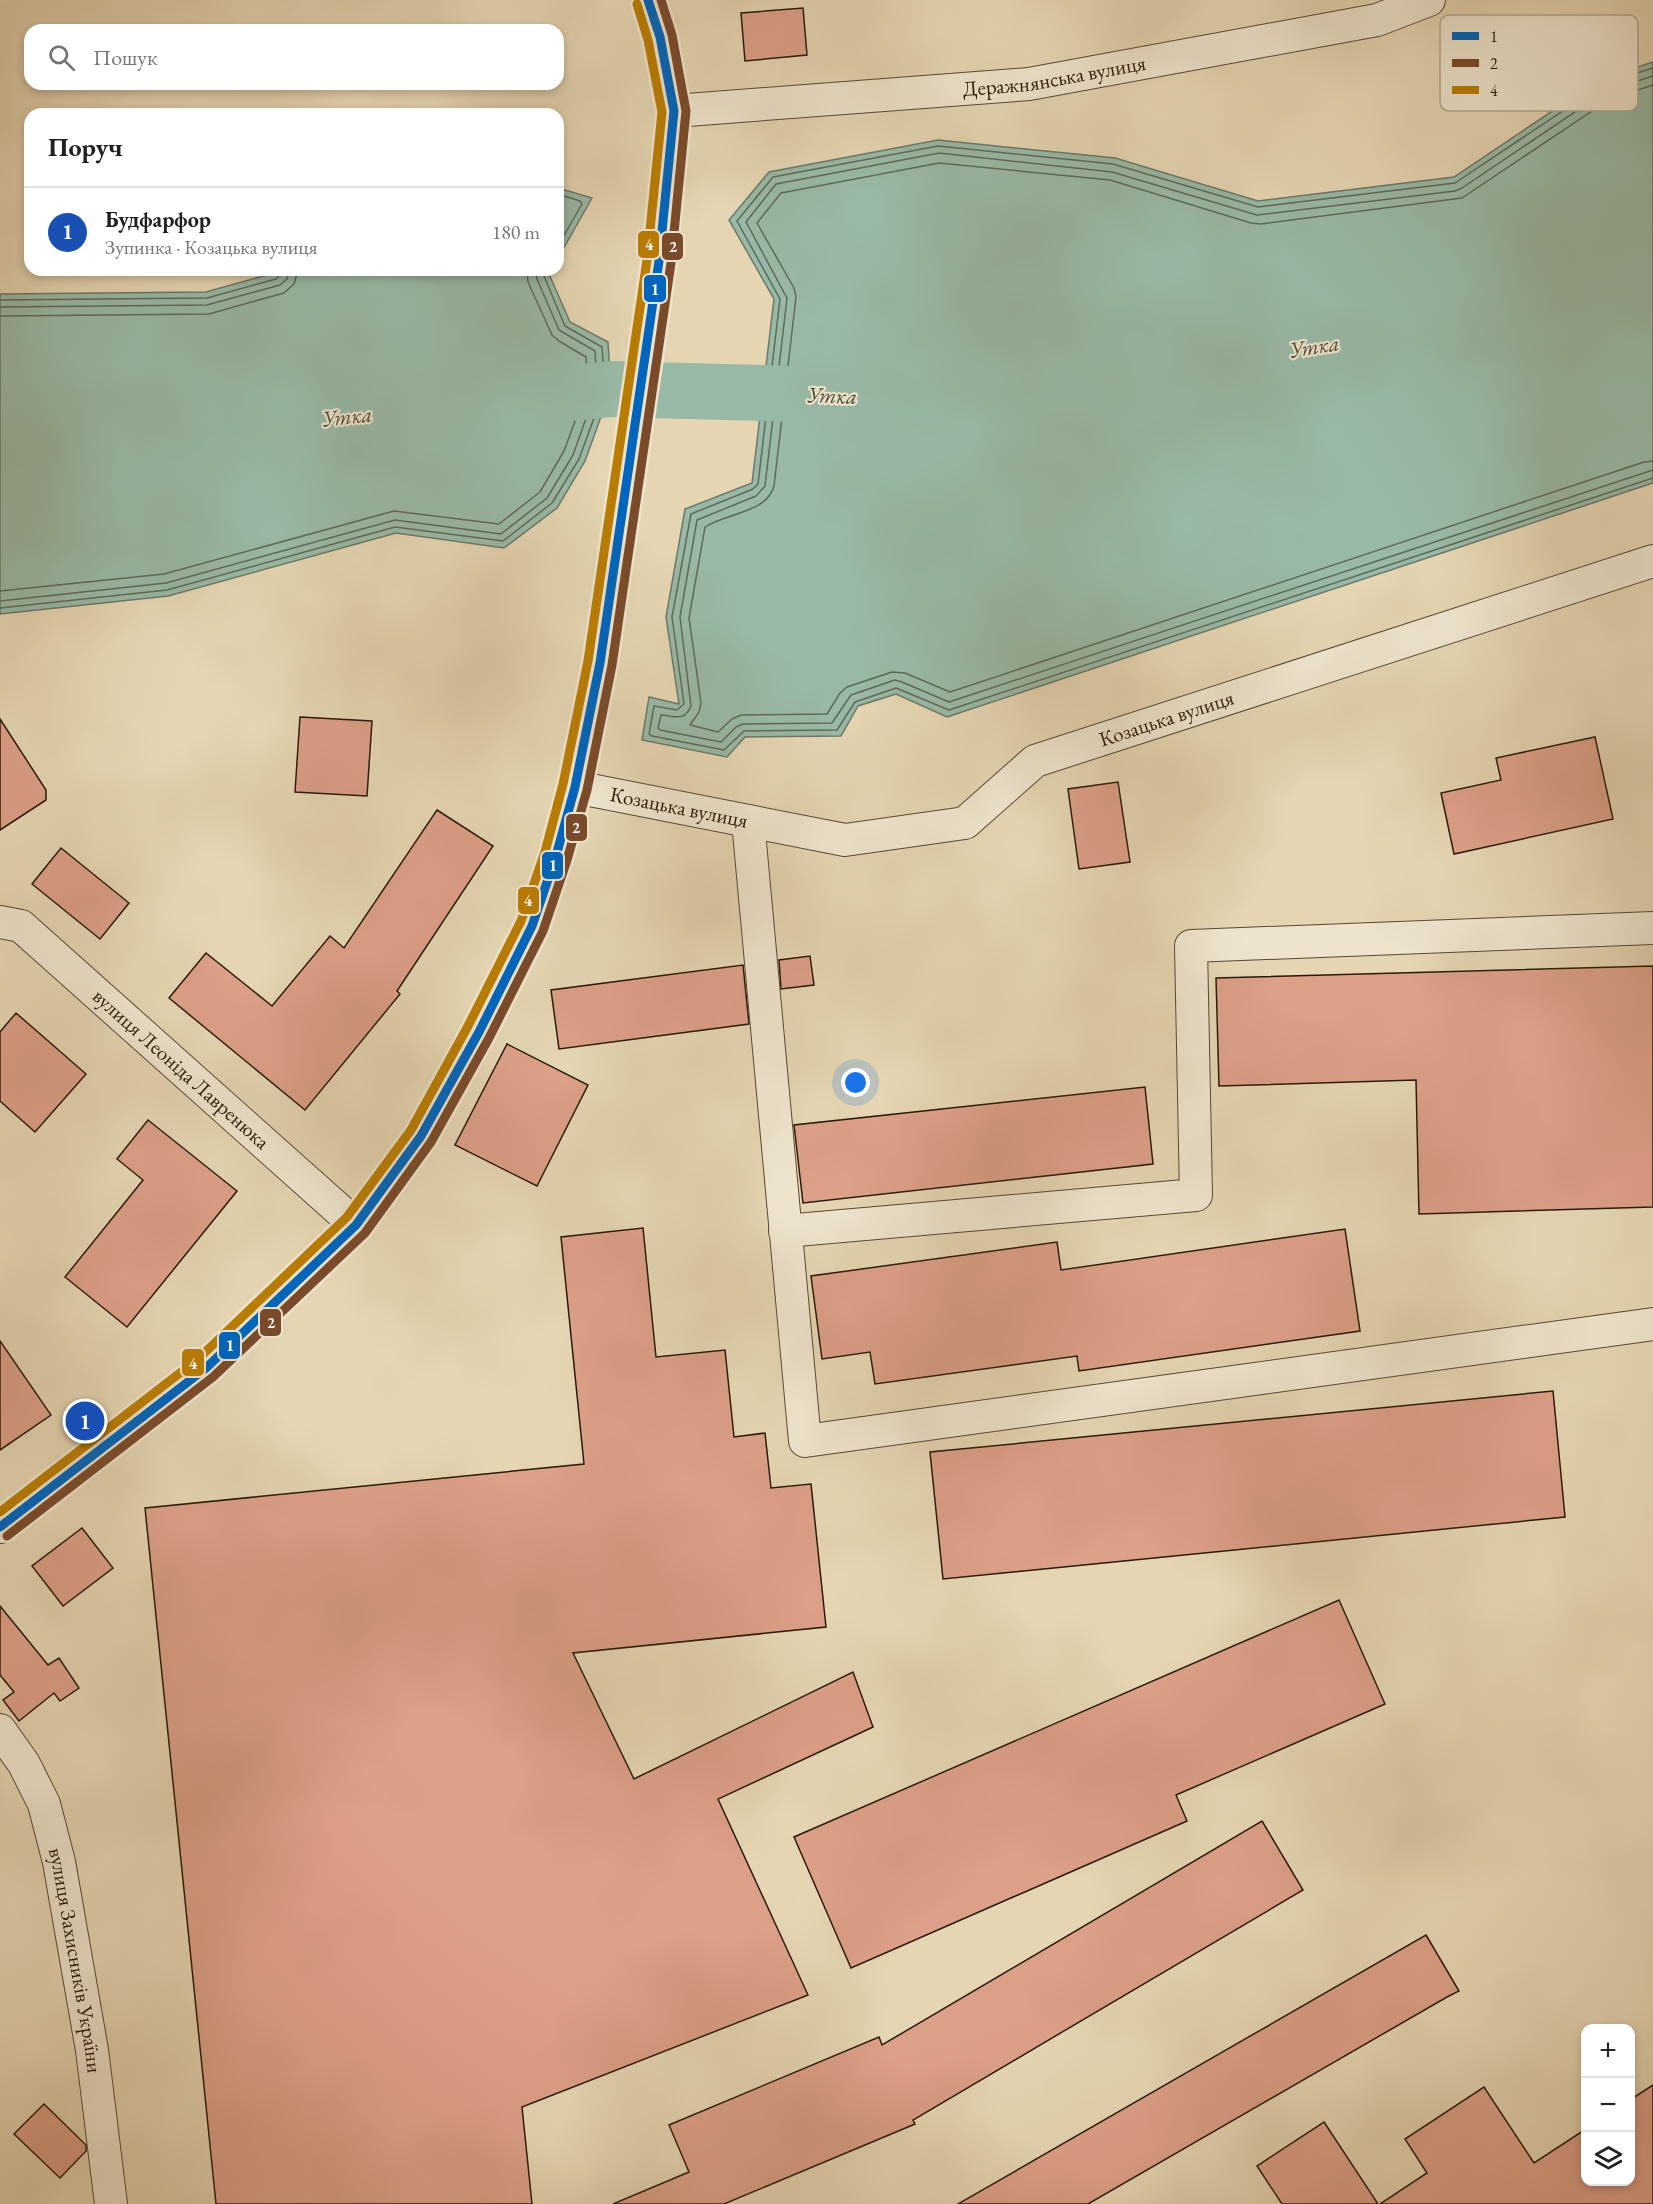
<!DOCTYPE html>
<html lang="uk">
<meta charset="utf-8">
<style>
:root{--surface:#fff;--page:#f2f2f2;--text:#202124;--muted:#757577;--line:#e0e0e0;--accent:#8f2418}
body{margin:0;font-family:"EB Garamond",serif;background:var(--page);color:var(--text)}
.controls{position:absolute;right:18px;bottom:18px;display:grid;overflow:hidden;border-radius:12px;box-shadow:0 3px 9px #0003}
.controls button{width:54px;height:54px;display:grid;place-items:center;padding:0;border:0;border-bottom:2px solid var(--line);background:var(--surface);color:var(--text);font:30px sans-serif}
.you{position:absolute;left:856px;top:1083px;width:21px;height:21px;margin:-15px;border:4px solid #fff;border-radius:50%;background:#1a73e8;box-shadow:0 0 0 9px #1a73e833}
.badge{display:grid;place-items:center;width:39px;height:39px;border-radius:50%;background:var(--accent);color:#fff;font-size:20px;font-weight:700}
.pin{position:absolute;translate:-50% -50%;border:3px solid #fff;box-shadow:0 2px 6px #0006}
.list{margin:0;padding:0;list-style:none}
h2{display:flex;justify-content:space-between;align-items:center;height:78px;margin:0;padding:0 24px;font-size:26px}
h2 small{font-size:20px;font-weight:400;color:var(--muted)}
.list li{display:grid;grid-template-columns:39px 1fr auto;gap:18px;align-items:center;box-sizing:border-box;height:90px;padding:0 24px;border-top:2px solid var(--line)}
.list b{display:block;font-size:22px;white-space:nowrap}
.list p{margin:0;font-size:20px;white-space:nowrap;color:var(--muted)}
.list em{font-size:20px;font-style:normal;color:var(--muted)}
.icon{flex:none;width:33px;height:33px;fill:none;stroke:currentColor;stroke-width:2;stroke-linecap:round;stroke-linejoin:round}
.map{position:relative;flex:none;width:1653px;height:2204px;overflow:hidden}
.search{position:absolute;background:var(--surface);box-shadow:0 3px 9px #0003;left:24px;top:24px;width:540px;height:66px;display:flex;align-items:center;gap:15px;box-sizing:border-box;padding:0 21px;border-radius:18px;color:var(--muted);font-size:22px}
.panel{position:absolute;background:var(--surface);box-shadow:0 3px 9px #0003;left:24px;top:108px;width:540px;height:168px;border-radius:18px}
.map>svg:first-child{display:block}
</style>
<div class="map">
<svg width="1653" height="2204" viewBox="0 0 1653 2204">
<rect width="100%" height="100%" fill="#e5d5b2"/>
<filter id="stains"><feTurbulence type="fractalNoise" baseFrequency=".00333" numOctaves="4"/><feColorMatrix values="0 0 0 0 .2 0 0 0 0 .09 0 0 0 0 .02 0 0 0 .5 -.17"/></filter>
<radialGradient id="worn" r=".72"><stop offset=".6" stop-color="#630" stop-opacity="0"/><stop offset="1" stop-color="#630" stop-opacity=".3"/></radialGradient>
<g fill="#98b9a6" stroke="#6c7968" stroke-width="1.5">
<path d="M 1653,62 L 1653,483 L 947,717 L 896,694 L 858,706 L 841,736 L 745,737 L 727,757 L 642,740 L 649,697 L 679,704 L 666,617 L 685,509 L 752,483 L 774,299 L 729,220 L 769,172 L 938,140 L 1115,158 L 1258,201 L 1454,177 L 1600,79 Z"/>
<path d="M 558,188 L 592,198 L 558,258 Z"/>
<path d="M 285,270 L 551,270 L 549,274 L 570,322 L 608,342 L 611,389 L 585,461 L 557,508 L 504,548 L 396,533 L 168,596 L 0,614 L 0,294 L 206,292 Z"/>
</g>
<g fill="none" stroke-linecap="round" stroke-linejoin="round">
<g stroke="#606958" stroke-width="1.5">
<path d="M 1653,68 L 1603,84 L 1455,183 L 1258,207 L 1113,164 L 938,146 L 773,177 L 737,221 L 780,299 L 758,484 L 753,489 L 691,514 L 672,617 L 684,704 L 677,710 L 654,706 L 649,734 L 652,736 L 724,750 L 744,731 L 837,730 L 855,702 L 896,688 L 949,710 L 1653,478"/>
<path d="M 1653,76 L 1606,91 L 1462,188 L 1455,191 L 1257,215 L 1112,172 L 939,153 L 776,184 L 746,222 L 787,298 L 765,486 L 756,496 L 697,520 L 680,617 L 691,706 C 685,722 674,716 661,715 L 658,728 L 660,730 L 721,742 L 736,727 L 743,724 L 832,723 L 851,695 L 895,680 L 902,682 L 949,702 L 1653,470"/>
<path d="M 1653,85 L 1610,99 L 1462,198 L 1261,224 L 1251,223 L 1110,180 L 939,163 L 781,193 L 757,223 L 794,288 L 796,297 L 774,486 C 767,513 726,513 705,527 L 689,618 L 701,703 L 699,712 L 690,725 L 718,732 L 732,719 L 741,715 L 827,714 L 840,693 L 847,687 L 892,672 L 905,673 L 950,692 L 1644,462 L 1653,461"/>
<path d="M 558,194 L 580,201 L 582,204 L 558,246"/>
<path d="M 0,300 L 207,298 L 276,279 L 280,275 L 281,270"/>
<path d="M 0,307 L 207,305 L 280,285 L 287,279 L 289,270"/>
<path d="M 0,316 L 209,314 L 284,293 L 294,284 L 298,270"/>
<path d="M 0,591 L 164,574 L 394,511 L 499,524 L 540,492 L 564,451 L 588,386 L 586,357 L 559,341 L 552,335 L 528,282 L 527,270"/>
<path d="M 0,601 L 166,583 L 395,520 L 501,534 L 547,498 L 573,455 L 597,387 L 595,351 L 559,330 L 537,279 L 536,270"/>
<path d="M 0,608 L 167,590 L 395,527 L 503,541 L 552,503 L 579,459 L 605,388 L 602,347 L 565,326 L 544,276 L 544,270"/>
</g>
<path stroke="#98b9a6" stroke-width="56" d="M 535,397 L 611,389 L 837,395"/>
</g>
<g fill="#dc9f87" stroke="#29190b" stroke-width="1.5">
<path d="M 803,8 L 807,55 L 745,61 L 741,13 Z"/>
<path d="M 300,717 L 372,721 L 367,796 L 295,792 Z"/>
<path d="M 0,719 L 46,790 L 46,800 L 0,830 Z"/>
<path d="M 1595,737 L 1613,819 L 1454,854 L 1441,793 L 1501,780 L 1496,758 Z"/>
<path d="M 1118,782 L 1130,862 L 1079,869 L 1068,789 Z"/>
<path d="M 437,810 L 493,846 L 397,991 L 400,994 L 305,1110 L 169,998 L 206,953 L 272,1006 L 330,936 L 344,948 Z"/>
<path d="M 61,848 L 129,903 L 100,939 L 32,884 Z"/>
<path d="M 810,956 L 814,985 L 781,989 L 779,960 Z"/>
<path d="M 743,965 L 749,1024 L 559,1049 L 551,990 Z"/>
<path d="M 1653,966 L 1653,1207 L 1419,1214 L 1416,1080 L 1219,1086 L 1216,978 Z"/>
<path d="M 16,1013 L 86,1074 L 35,1132 L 0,1101 L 0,1032 Z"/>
<path d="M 507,1044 L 588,1085 L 537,1186 L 455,1145 Z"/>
<path d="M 1145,1087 L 1153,1164 L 803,1203 L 794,1125 Z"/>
<path d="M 148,1120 L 237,1191 L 127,1327 L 65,1277 L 143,1180 L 117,1159 Z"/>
<path d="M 643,1228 L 656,1357 L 725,1350 L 734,1437 L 765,1433 L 771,1488 L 811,1484 L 826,1627 L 573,1653 L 634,1779 L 853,1672 L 873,1727 L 718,1799 L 808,1995 L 522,2107 L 532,2204 L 216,2204 L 145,1508 L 584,1464 L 561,1237 Z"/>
<path d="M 1345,1229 L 1360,1331 L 1079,1371 L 1077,1356 L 875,1384 L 870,1352 L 822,1359 L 811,1276 L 1057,1242 L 1061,1270 Z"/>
<path d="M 0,1341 L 51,1415 L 0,1450 Z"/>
<path d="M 1553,1391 L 1565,1517 L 943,1579 L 930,1452 Z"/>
<path d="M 82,1528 L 113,1568 L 63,1606 L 32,1566 Z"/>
<path d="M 1339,1600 L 1385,1704 L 1176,1795 L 1187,1821 L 851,1968 L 794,1837 Z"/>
<path d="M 0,1606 L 48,1665 L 59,1658 L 79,1688 L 60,1701 L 54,1693 L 19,1721 L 3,1700 L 14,1692 L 0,1675 Z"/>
<path d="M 1262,1821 L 1303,1890 L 913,2120 L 915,2124 L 724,2204 L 613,2204 L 689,2172 L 669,2125 L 879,2037 L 882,2045 Z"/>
<path d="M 1426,1935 L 1459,1991 L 1447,1997 L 1088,2204 L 958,2204 Z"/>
<path d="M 1653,2085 L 1653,2204 L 1380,2204 L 1427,2173 L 1405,2139 L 1484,2087 L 1534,2163 L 1586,2129 L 1586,2181 L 1630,2181 L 1630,2100 Z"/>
<path d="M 44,2104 L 86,2145 L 86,2151 L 60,2178 L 14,2134 Z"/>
<path d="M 1324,2122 L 1378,2204 L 1282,2204 L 1257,2166 Z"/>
</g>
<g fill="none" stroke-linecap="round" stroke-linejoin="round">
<defs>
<g id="minor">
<path id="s1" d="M 674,111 L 1029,84 L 1377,20 L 1429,0"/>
<path id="s2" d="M 575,787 L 845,840 L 965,823 L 1035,761 L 1653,561"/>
<path d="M 748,821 L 805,1441 L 1653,1324"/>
<path id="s3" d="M 0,922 L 21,926 L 356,1225"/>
<path d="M 785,1231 L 1196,1195 L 1191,946 L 1653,928"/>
<path d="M 0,1527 L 206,1368 L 356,1225 L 421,1136 L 479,1032 L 532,926 L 556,856 L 575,787 L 600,663 L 659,261 L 674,111 L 660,37 L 648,0"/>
<path id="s4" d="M 0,1730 L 24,1764 L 44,1804 L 59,1862 L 92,2050 L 111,2204"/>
</g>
</defs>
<use href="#minor" stroke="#584835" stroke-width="34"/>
<use href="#minor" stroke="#eee4cd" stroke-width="32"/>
<defs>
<path id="bus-1" d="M 0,1527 L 206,1368 L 356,1225 L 421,1136 L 479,1032 L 532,926 L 556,856 L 575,787 L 600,663 L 659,261 L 674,111 L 660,37 L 648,0"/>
<path id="bus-2" d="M 7,1536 L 213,1377 L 365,1233 L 431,1142 L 489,1038 L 543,931 L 567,860 L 587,790 L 612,665 L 671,263 L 686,111 L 672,35 L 661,0"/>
<path id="bus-3" d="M 0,1512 L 198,1359 L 347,1217 L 411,1130 L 468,1026 L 521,921 L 545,852 L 563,784 L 588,661 L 647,260 L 662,112 L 648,40 L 637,4"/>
</defs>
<use href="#bus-1" stroke="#eee4cd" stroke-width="14"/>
<use href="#bus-2" stroke="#eee4cd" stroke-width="14"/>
<use href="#bus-3" stroke="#eee4cd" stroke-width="14"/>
<use href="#bus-1" stroke="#0065bd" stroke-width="9"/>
<use href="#bus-2" stroke="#7a4b2a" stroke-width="9"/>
<use href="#bus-3" stroke="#b97c03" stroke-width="9"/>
</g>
<g text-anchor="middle" stroke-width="4.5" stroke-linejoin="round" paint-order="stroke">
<g font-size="21" fill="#29190b" stroke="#eee4cd">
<text dy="7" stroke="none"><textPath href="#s1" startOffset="382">Деражнянська вулиця</textPath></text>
<text dy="7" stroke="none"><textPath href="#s2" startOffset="628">Козацька вулиця</textPath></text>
<text dy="7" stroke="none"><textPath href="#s2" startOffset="106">Козацька вулиця</textPath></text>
<text dy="7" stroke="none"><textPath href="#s3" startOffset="236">вулиця Леоніда Лавренюка</textPath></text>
<text dy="7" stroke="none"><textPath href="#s4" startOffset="246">вулиця Захисників України</textPath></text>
</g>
<g font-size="22" font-style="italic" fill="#4a493a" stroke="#eee4cd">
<text transform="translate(1314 346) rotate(-9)" y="8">Утка</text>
<text transform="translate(832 395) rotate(2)" y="8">Утка</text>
<text transform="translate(347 416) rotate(-6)" y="8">Утка</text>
</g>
</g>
<rect x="1440" y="15" width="198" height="96" rx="9" fill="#eee4cd" stroke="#b3a793" stroke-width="1.5"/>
<rect x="1452" y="32" width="27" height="8" fill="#0065bd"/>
<rect x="1452" y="59" width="27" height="8" fill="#7a4b2a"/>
<rect x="1452" y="86" width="27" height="8" fill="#b97c03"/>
<g font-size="16" fill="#29190b">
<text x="1490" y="42">1</text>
<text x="1490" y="69">2</text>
<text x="1490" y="96">4</text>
</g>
<g stroke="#eee4cd" stroke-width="2">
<rect x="637" y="230" width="23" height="29" rx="6" fill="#b97c03"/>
<rect x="661" y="232" width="23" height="29" rx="6" fill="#7a4b2a"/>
<rect x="643" y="274" width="24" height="29" rx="6" fill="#0065bd"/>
<rect x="565" y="813" width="23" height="29" rx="6" fill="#7a4b2a"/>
<rect x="541" y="851" width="23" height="29" rx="6" fill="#0065bd"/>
<rect x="517" y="886" width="23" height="29" rx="6" fill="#b97c03"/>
<rect x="259" y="1308" width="23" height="29" rx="6" fill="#7a4b2a"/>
<rect x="218" y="1331" width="23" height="29" rx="6" fill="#0065bd"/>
<rect x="181" y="1348" width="24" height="29" rx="6" fill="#b97c03"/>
</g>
<g font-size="16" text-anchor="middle" font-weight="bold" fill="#fff">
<text x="649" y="250">4</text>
<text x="673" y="252">2</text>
<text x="655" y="295">1</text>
<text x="576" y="833">2</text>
<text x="553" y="871">1</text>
<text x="528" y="906">4</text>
<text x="271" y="1328">2</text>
<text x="230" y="1351">1</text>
<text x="193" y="1369">4</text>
</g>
<rect width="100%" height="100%" filter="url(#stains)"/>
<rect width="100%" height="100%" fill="url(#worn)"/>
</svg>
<div class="controls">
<button>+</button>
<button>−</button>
<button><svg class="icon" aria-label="layers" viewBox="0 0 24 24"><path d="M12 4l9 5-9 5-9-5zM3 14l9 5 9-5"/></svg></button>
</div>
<div class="you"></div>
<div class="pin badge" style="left:85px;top:1421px;background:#1a4fb4">1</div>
<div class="search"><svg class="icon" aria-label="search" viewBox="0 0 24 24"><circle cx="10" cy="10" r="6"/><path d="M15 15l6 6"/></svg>Пошук</div>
<section class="panel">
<h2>Поруч<small></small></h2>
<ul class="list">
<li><span class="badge" style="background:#1a4fb4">1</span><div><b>Будфарфор</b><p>Зупинка · Козацька вулиця</p></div><em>180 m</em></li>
</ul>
</section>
</div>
